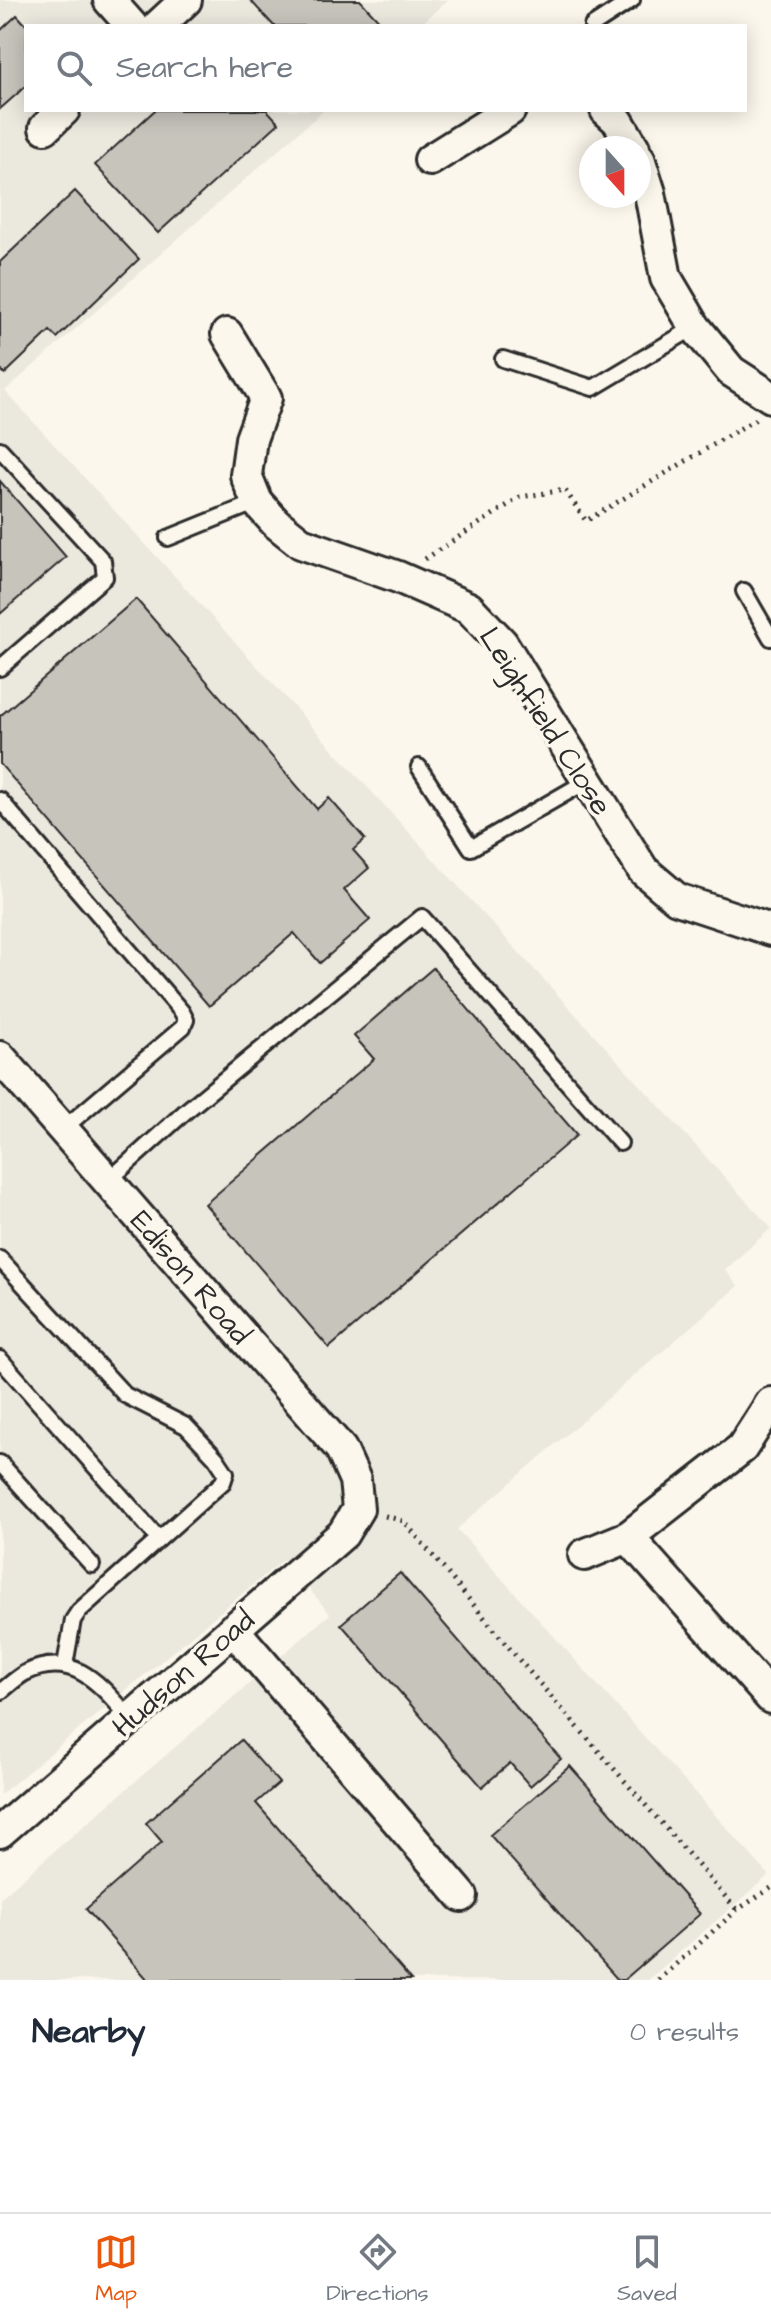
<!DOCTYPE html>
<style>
:root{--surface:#fff;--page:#f2f2f3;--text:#1f2937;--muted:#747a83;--line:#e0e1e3;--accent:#ea580c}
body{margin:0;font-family:"Architects Daughter",sans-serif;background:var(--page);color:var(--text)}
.compass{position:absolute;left:579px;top:136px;width:72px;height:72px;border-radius:50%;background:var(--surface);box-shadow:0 4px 20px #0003;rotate:159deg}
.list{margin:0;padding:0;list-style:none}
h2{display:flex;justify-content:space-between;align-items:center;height:104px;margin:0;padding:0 32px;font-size:34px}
h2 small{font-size:26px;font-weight:400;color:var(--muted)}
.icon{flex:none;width:44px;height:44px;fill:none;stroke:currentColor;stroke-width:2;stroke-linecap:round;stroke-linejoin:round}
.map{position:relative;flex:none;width:771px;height:1980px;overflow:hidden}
.search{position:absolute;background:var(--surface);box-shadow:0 4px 20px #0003;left:24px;right:24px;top:24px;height:88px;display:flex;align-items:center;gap:20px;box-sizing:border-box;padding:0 28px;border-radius:0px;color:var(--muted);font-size:30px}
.sheet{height:232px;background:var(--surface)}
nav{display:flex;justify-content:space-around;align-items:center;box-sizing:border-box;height:112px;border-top:2px solid var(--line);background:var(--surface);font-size:22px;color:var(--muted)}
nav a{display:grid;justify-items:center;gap:4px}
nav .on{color:var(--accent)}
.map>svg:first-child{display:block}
</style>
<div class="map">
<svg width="771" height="1980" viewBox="0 0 771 1980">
<rect width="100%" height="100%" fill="#fbf7ec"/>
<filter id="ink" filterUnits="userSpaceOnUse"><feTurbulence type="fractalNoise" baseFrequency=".0125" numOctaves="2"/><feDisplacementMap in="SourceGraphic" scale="16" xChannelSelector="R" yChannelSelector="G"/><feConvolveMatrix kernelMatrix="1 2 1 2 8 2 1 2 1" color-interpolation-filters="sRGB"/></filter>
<g filter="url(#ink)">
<path fill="#ebe8de" d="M 0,0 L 448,0 L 419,26 L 26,26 L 26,110 L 324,110 L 5,391 L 771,1228 L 725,1270 L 738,1286 L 457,1529 L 769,1875 L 648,1980 L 0,1980 L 0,1898 L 330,1614 L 284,1559 L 0,1795 Z"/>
<g fill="#c7c4bc" stroke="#2b2b2b" stroke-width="2">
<path d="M 250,0 L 360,0 L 384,26 L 274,26 Z"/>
<path d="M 17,15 L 27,26 L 26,86 L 0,109 L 0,31 Z"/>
<path d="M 155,110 L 267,110 L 279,123 L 158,233 L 95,165 Z"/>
<path d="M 75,191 L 139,259 L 57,338 L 50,331 L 5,374 L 0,369 L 0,262 Z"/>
<path d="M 0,481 L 66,557 L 0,614 Z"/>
<path d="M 136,599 L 317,809 L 329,798 L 365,839 L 353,850 L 369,868 L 344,890 L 370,920 L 320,963 L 294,933 L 209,1006 L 0,764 L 0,716 Z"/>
<path d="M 433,968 L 577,1135 L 329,1348 L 205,1204 L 374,1059 L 354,1036 Z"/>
<path d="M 400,1573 L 561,1759 L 530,1786 L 510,1763 L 482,1787 L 341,1624 Z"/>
<path d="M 241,1740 L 279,1783 L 256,1803 L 411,1980 L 148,1980 L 86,1909 L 162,1842 L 146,1823 Z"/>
<path d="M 570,1766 L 700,1914 L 624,1980 L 618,1980 L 490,1835 Z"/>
</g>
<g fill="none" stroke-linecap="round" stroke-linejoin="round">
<defs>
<g id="lane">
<path d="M 592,26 L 632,0"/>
<path d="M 503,359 L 593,388 L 695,327"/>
<path d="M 0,449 L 103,561 L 105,577 L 0,668"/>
<path d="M 168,538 L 257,502"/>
<path d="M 744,591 L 771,638"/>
<path d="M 419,767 L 471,848 L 587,781"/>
<path d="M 0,800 L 182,1012 L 186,1020 L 183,1027 L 63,1129"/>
<path d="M 108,1181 L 186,1111 L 422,917 L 620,1143"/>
<path d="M 0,1259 L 125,1395 L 186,1426 L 216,1458 L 226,1473 L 223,1482 L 79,1611 L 73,1620 L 65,1665"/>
<path d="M 0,1359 L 159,1539"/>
<path d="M 0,1463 L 92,1565"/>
<path d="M 0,1692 C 8,1686 16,1678 25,1673 C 74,1649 101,1686 130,1718"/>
</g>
<g id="street">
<path d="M 109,0 L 132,26"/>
<path d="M 158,26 L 186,0"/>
<path d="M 606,110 L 618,121 L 634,148"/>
<path d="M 45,128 L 64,110"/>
<path d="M 639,158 L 650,193 L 666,278 L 695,327 L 731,371 L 771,397"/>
<path d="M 430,160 L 510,110"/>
<path d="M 227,334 L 266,398 L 251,439 L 246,475 L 257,502 L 276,523 L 301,543 L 398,577 L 469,608 L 502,643 L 643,870 L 677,899 L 771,930"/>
<path d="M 0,1057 L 341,1449 L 355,1480 L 358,1509 L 343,1534 L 0,1832"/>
<path d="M 771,1403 L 742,1448 L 628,1537 L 771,1698"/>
<path d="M 584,1555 L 628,1537"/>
<path d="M 233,1629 L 462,1896"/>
</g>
</defs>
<use href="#lane" stroke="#2b2b2b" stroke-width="20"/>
<use href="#street" stroke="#2b2b2b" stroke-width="36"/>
<g stroke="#2b2b2b" stroke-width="5" stroke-dasharray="2 6" stroke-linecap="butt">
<path d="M 425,559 L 520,497 L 565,490 L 586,521 L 756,419"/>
<path d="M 385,1516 L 404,1521 L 521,1662 L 737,1910"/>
<path d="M 658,1980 L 737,1910 L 771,1888"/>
</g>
<use href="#lane" stroke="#fbf7ec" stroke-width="14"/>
<use href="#street" stroke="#fbf7ec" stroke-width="30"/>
</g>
</g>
<g text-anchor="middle" stroke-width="7" stroke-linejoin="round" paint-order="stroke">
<g font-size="30" fill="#2b2b2b" stroke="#fbf7ec">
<text transform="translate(546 721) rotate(57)" y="10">Leighfield Close</text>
<text transform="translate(191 1277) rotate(49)" y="10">Edison Road</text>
<text transform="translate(183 1673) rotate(-41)" y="10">Hudson Road</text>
</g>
</g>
</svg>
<svg class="compass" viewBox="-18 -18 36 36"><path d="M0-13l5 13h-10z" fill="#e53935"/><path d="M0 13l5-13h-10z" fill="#747a83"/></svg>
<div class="search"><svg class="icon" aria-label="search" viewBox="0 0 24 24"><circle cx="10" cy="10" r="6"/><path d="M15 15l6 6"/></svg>Search here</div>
</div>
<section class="sheet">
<h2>Nearby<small>0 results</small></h2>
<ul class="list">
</ul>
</section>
<nav>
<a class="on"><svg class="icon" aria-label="map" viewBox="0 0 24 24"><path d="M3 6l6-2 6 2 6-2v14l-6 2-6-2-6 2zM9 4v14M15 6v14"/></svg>Map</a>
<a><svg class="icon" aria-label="directions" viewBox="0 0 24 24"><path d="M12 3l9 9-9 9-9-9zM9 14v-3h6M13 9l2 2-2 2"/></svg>Directions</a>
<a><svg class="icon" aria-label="saved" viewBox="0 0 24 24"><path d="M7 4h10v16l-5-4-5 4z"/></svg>Saved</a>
</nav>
